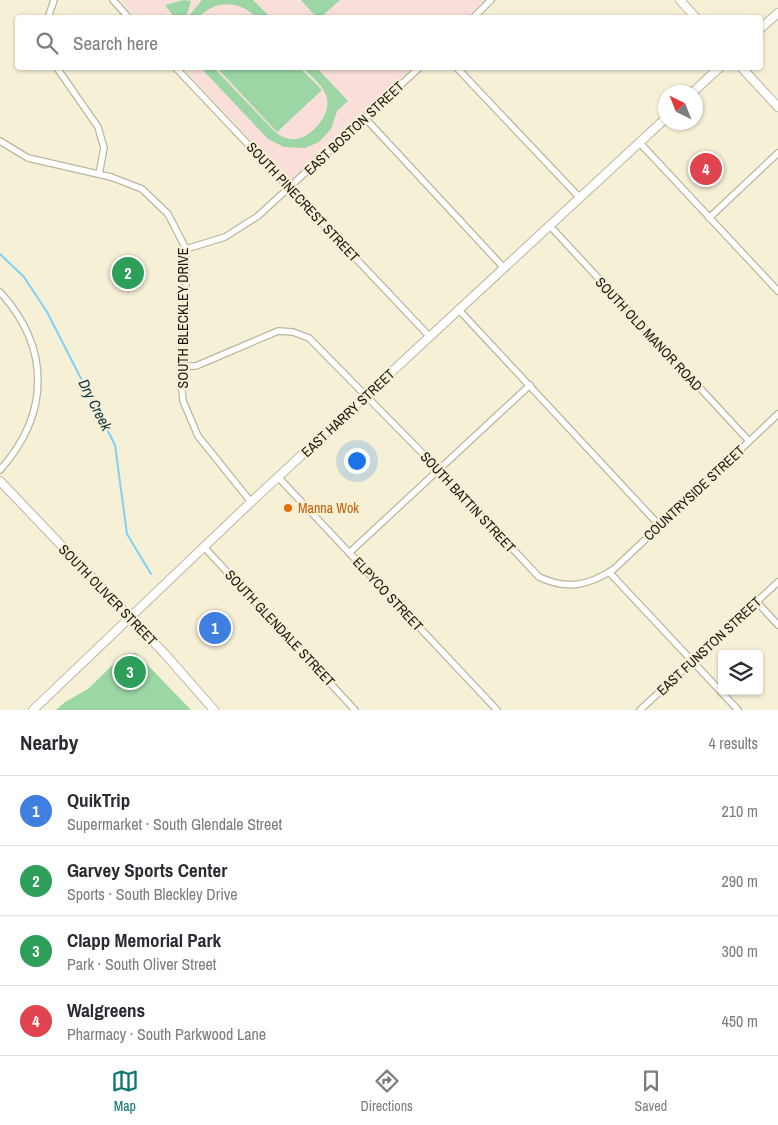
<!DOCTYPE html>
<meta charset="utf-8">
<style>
:root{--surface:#fff;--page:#f7f7f7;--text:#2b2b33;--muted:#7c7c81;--line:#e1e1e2;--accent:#0f766e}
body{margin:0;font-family:"Archivo Narrow",sans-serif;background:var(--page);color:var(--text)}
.controls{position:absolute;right:15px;bottom:15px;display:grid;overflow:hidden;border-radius:5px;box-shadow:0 1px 4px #0004}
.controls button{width:45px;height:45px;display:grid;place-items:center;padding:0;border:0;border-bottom:1px solid var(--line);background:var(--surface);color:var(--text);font:25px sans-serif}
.compass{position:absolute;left:658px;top:85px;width:45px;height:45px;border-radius:50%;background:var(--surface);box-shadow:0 1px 4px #0004;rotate:317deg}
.you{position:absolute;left:356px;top:460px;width:18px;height:18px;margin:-12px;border:4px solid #fff;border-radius:50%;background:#1a73e8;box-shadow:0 0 0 8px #1a73e833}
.badge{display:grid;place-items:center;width:32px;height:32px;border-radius:50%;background:var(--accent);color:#fff;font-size:16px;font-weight:700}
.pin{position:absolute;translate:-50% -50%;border:2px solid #fff;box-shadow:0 1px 5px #0006}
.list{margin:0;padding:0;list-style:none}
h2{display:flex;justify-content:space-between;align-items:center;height:65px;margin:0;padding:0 20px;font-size:21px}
h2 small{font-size:16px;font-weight:400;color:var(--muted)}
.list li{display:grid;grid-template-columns:32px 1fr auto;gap:15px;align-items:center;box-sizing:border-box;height:70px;padding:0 20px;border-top:1px solid var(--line)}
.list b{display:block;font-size:19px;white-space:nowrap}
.list p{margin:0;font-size:16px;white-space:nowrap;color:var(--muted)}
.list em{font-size:16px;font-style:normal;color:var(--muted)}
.icon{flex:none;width:28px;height:28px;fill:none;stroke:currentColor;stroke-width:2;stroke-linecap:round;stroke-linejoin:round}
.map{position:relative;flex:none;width:778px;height:710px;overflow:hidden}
.search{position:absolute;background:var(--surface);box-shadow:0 1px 4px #0004;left:15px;right:15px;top:15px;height:55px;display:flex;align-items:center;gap:12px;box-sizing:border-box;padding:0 18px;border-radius:5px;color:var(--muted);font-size:19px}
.sheet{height:345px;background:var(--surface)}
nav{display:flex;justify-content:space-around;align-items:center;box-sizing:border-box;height:70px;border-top:1px solid var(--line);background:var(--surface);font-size:14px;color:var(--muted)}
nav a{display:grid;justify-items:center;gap:2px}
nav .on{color:var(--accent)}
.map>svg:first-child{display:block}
</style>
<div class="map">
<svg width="778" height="710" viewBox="0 0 778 710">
<rect width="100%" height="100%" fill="#f6f0d6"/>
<g fill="#f9deda">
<path d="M 121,0 L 485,0 L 466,18 L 137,18 Z"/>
<path d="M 183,68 L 412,68 L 291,180 L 287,179 Z"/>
</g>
<g fill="#9bd6a4">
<path d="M 184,0 L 191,1 L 186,17 L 174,17 L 165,5 Z"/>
<path d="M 202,0 L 253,0 L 270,17 L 256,17 C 239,0 215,0 199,17 L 188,17 Z"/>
<path d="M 301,0 L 340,0 L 321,17 L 317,18 Z"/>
<path d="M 201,68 L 214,68 L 275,132 C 282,137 288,140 297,139 C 313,136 331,114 327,98 C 324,86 312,77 303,68 L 317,68 L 348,101 L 337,111 L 331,129 L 319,142 L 305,148 L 284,147 L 268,139 Z"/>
<path d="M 217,68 L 300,68 L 322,90 L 277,132 Z"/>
<path d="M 136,653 L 191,710 L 56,710 L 65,702 L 88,689 L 124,654 Z"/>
</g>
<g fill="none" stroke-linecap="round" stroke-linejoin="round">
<path stroke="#7fd1f6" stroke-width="2" d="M 0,254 L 24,277 L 47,312 L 115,445 L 127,534 L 151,574"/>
<defs>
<g id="street">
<path d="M 113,0 L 129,18"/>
<path d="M 48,18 L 54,0"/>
<path d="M 473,18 L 491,0"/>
<path d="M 57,68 L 98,127 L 104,148 L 99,174"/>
<path d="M 176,68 L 430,337"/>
<path d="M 457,68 L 580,198"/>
<path d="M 365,118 L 504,268"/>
<path d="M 0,141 L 28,158 L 111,177 L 142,189 L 168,214 L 186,249 L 186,311 L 180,370 L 183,401 L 198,436 L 251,502"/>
<path d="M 639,142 L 778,291"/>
<path d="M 709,218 L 778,153"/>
<path d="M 550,226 L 749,441"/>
<path d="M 186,249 L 225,237 L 258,216 L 419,68"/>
<path d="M 0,292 C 51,348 50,414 0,470"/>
<path d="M 459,310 L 659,525"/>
<path d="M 181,366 L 196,366 L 278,331 L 293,332 L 309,338 L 439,470 L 539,577 C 567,590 588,586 614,569 L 778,414"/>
<path d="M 278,477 L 497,710"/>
<path d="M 204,547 L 355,710"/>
<path d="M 349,553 L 530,385"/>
<path d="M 609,572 L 738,710"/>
<path d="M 757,602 L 778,625"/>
<path d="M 640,710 L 778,582"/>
</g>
<g id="secondary">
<path d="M 680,0 L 696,18"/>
<path d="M 760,29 L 778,13"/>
<path d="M 742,68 L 778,107"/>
<path d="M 693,92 L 719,68"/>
<path d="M 0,481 L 165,654 L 214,710"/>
<path d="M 33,710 L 251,502 L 666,118"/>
</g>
</defs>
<use href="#street" stroke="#bbb69d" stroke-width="8"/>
<use href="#secondary" stroke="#bbb69d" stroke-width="10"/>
<use href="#street" stroke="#fff" stroke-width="5.5"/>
<use href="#secondary" stroke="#fff" stroke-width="8"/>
</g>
<circle fill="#e8710a" stroke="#f6f0d6" stroke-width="2" cx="288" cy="508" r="5"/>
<g text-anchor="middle" stroke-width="4.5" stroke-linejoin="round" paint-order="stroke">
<g font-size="14" fill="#1a180e" stroke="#f6f0d6">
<text transform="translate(354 128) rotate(-43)" y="5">EAST BOSTON STREET</text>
<text transform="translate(303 202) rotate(47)" y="5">SOUTH PINECREST STREET</text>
<text transform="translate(183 318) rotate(-90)" y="5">SOUTH BLECKLEY DRIVE</text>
<text transform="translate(649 334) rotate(47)" y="5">SOUTH OLD MANOR ROAD</text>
<text transform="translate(348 413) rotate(-43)" y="5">EAST HARRY STREET</text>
<text transform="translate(694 493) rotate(-43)" y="5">COUNTRYSIDE STREET</text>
<text transform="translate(468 502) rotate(47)" y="5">SOUTH BATTIN STREET</text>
<text transform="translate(388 594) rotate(47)" y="5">ELPYCO STREET</text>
<text transform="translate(108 595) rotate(46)" y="5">SOUTH OLIVER STREET</text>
<text transform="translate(280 628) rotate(47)" y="5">SOUTH GLENDALE STREET</text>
<text transform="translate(709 646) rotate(-43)" y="5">EAST FUNSTON STREET</text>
</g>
<g font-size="14" fill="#c56008" stroke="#f6f0d6" text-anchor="start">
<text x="298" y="513">Manna Wok</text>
</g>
<g font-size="15" font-style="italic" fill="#0e3444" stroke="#f6f0d6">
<text transform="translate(95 405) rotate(63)" y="5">Dry Creek</text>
</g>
</g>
</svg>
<div class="controls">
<button><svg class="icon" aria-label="layers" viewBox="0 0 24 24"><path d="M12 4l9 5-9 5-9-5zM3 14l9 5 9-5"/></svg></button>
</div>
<svg class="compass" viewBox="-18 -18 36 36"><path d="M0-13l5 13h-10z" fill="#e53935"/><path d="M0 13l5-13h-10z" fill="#7c7c81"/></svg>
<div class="you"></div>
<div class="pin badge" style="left:215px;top:628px;background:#3f7fe0">1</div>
<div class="pin badge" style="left:128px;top:273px;background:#2e9e5b">2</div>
<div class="pin badge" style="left:130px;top:672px;background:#2e9e5b">3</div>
<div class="pin badge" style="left:706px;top:169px;background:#e0444e">4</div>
<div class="search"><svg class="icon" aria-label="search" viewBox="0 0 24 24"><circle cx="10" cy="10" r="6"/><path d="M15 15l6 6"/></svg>Search here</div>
</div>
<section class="sheet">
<h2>Nearby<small>4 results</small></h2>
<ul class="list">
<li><span class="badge" style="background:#3f7fe0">1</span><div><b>QuikTrip</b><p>Supermarket · South Glendale Street</p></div><em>210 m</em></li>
<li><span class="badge" style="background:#2e9e5b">2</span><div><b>Garvey Sports Center</b><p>Sports · South Bleckley Drive</p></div><em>290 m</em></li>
<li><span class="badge" style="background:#2e9e5b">3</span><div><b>Clapp Memorial Park</b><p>Park · South Oliver Street</p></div><em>300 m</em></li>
<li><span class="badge" style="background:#e0444e">4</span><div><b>Walgreens</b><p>Pharmacy · South Parkwood Lane</p></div><em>450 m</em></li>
</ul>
</section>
<nav>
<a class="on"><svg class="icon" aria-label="map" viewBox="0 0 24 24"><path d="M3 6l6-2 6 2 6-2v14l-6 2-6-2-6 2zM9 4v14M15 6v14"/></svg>Map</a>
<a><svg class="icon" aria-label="directions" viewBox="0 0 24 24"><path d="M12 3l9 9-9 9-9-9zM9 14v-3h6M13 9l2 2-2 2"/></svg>Directions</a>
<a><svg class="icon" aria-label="saved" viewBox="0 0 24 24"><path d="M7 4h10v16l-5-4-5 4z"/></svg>Saved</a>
</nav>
